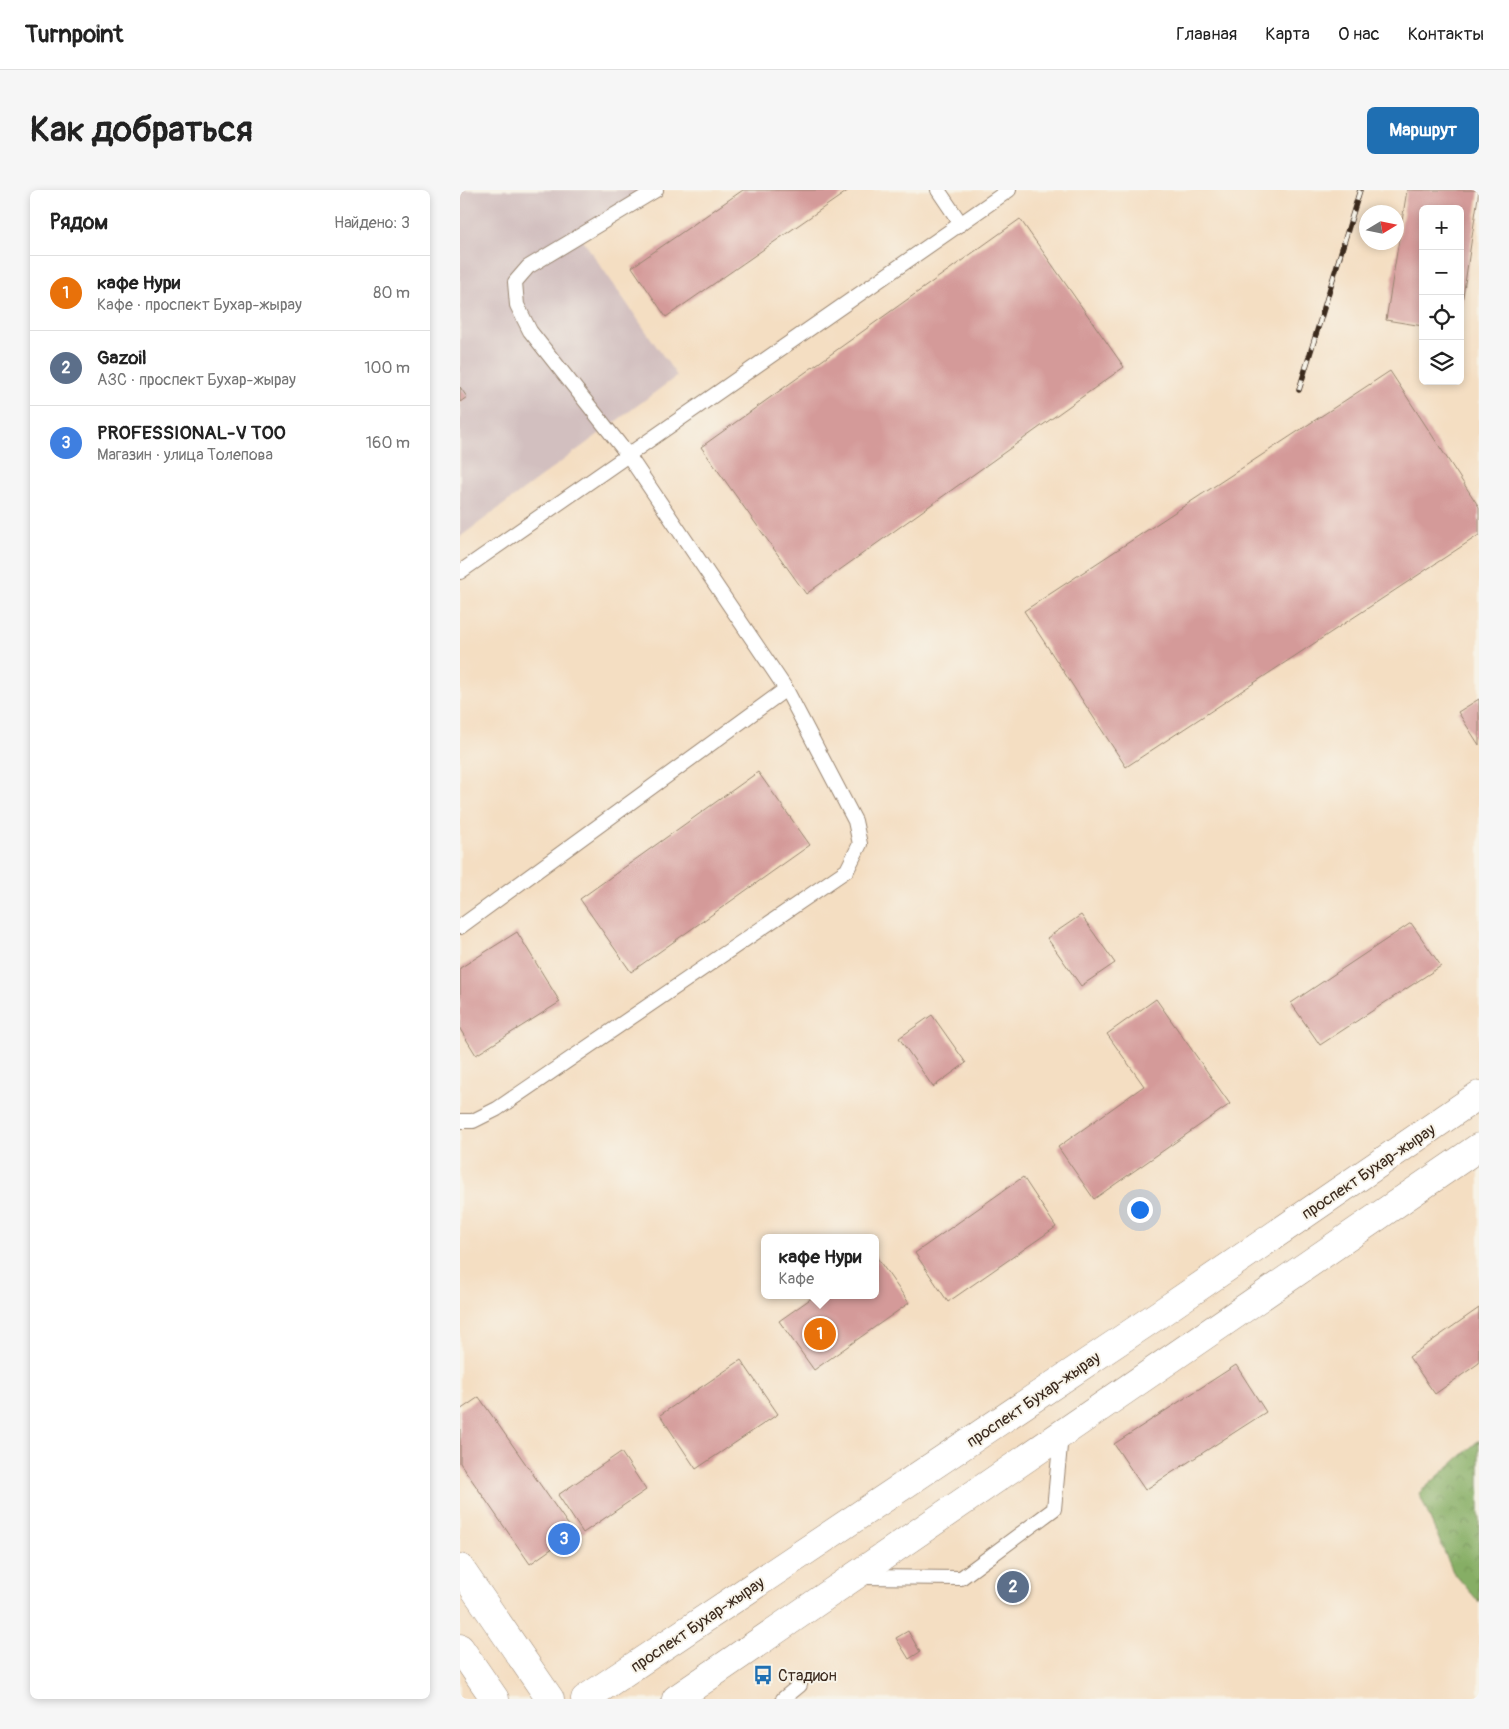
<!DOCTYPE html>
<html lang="ru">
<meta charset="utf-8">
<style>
:root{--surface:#fff;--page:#f6f6f6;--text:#222;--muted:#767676;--line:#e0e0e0;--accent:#1f6fb2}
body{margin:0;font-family:Pangolin,sans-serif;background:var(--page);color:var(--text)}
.controls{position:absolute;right:15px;top:15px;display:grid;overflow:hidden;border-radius:8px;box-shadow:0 2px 8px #0003}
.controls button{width:45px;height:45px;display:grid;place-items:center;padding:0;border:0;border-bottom:1px solid var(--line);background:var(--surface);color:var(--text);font:25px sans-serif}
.compass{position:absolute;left:899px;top:15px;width:45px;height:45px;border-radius:50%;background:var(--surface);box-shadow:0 2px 8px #0003;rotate:80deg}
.you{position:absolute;left:679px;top:1019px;width:18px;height:18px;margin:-12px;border:4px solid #fff;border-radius:50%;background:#1a73e8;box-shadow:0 0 0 8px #1a73e833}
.badge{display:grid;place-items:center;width:32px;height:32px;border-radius:50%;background:var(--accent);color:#fff;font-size:16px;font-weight:700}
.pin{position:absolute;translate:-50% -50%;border:2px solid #fff;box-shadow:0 1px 5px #0006}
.popup{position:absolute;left:301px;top:1044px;width:118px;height:65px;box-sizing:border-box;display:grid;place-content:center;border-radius:8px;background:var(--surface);filter:drop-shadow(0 1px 4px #0005);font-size:16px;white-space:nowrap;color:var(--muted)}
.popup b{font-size:19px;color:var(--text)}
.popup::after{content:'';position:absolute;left:50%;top:100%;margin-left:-10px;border:10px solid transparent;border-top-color:var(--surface)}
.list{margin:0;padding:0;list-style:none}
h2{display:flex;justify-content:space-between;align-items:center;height:65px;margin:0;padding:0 20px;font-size:21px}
h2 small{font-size:16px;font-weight:400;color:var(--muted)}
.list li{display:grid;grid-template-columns:32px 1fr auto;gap:15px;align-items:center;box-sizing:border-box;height:75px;padding:0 20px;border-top:1px solid var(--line)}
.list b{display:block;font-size:19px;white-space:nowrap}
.list p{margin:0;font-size:16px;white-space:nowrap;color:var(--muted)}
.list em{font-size:16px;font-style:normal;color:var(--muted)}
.icon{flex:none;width:28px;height:28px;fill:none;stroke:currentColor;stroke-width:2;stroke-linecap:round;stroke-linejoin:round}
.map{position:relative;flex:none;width:1019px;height:1509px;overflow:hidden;border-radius:8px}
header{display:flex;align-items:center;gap:30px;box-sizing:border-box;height:70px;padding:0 25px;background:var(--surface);border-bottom:1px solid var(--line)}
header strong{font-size:24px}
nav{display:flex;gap:28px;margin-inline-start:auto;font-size:18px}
.intro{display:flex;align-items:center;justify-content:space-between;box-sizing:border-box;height:120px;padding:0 30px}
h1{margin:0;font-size:35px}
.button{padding:12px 22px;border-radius:8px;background:var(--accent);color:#fff;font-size:18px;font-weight:700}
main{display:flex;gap:30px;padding:0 30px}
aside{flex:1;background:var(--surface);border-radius:8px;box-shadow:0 2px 8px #0003}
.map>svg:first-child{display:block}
</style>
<header>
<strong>Turnpoint</strong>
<nav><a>Главная</a><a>Карта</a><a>О нас</a><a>Контакты</a></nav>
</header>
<div class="intro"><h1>Как добраться</h1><a class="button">Маршрут</a></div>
<main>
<aside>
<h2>Рядом<small>Найдено: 3</small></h2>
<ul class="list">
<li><span class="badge" style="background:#e8710a">1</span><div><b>кафе Нури</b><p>Кафе · проспект Бухар-жырау</p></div><em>80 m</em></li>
<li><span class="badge" style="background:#5c6f8a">2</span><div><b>Gazoil</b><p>АЗС · проспект Бухар-жырау</p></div><em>100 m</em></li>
<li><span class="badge" style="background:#3f7fe0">3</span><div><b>PROFESSIONAL-V ТОО</b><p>Магазин · улица Толепова</p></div><em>160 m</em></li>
</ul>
</aside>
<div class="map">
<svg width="1019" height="1509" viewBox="0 0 1019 1509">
<defs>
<pattern id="forest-crowns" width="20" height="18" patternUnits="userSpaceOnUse" patternTransform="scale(1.25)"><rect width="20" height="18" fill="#86ae65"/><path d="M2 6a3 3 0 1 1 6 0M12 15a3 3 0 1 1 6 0" fill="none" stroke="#6f8e53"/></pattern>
</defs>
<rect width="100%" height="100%" fill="#f7f3e8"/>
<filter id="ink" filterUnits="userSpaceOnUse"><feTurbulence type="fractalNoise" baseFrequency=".02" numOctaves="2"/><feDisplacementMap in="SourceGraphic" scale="10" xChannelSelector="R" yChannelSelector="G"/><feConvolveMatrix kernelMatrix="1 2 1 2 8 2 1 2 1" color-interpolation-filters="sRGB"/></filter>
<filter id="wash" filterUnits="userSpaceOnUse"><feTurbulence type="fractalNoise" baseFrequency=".0096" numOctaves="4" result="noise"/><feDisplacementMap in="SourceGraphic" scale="20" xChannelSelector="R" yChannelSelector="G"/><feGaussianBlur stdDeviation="1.12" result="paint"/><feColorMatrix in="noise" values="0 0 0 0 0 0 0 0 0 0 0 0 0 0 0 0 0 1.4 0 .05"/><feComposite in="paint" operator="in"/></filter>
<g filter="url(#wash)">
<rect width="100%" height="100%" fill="#f4dec2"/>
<path fill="#d2bfbf" d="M 0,0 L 183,0 L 118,43 L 217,186 L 0,347 Z"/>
<path fill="url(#forest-crowns)" stroke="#606c42" d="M 1019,1250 L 1019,1412 L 993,1382 L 959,1303 Z"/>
<g id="blocks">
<g fill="#d49a99">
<path d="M 283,0 L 389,0 L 206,127 L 172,77 Z"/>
<path d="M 947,0 L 1019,0 L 1001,120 L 1000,19 L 963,19 L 963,136 L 926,130 Z"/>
<path d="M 560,29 L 664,177 L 346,404 L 241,257 Z"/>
<path d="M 930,181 L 1019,317 L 1019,345 L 666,577 L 564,421 Z"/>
<path d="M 0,197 L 7,207 L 0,212 Z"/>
<path d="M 1019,509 L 1019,555 L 998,522 Z"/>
<path d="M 298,582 L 350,655 L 171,782 L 120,709 Z"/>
<path d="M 621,725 L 655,773 L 621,796 L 587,748 Z"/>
<path d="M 951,733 L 981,776 L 860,855 L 831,813 Z"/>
<path d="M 57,742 L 100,812 L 16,865 L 0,839 L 0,778 Z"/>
<path d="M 696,809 L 770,914 L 634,1009 L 598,957 L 684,896 L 647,844 Z"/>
<path d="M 472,825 L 506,873 L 473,897 L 439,848 Z"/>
<path d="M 563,987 L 596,1037 L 488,1112 L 455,1063 Z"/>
<path d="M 415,1065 L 449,1113 L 354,1180 L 319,1131 L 356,1105 L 415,1105 Z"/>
<path d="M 1019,1118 L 1019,1173 L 975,1204 L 949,1167 Z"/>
<path d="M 281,1170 L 318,1224 L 236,1279 L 200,1225 Z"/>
<path d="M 776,1175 L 806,1222 L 685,1300 L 654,1254 Z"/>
<path d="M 19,1207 L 114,1343 L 70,1374 L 0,1273 L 0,1220 Z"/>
<path d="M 161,1262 L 186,1300 L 123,1343 L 98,1305 Z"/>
<path d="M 448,1441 L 460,1462 L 449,1469 L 436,1448 Z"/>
</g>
</g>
</g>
<g filter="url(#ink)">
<use href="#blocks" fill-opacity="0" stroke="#988470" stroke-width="1"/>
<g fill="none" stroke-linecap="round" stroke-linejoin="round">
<defs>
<g id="service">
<path d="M 478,0 L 501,34"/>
<path d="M 0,382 L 549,0"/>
<path d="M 0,737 L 326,499 L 168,265 L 70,141 L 57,115 L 55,92 L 68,77 L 196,0"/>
<path d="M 0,931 L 13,931 L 37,919 L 387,680 L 400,654 L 395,631 L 326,499"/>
<path d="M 400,1387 L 501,1388 L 594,1319 L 601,1245"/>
<path d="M 323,1509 L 340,1495"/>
</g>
<g id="tertiary">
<path d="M 0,1378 L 90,1509"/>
<path d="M 0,1458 L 35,1509"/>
</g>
<g id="primary">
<path d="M 125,1509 L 698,1125 L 1019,905"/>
<path d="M 216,1509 L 1019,957"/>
</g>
</defs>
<use href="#service" stroke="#988470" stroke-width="16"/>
<use href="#tertiary" stroke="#988470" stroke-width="29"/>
<use href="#primary" stroke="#988470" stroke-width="29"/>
<use href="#service" stroke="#fff" stroke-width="14"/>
<use href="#tertiary" stroke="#fff" stroke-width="28"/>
<use href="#primary" stroke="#fff" stroke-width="28"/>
<defs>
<path id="rail" d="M 839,200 L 900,0"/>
</defs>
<use href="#rail" stroke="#3b2a1e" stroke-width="5.5"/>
<use href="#rail" stroke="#f7f3e8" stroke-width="4" stroke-dasharray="11" stroke-linecap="butt"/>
</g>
</g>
<defs>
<symbol id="bus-bare" viewBox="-9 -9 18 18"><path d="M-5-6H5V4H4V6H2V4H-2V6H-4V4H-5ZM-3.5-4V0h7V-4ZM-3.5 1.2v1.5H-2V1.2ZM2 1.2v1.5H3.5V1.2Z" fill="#1f6fb2" stroke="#f7f3e8" stroke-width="2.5" paint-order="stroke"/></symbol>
</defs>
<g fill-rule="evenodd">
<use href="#bus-bare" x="289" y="1471" width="28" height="28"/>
</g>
<g text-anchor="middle" stroke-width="4" stroke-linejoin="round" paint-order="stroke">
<g font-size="16" fill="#3b2a1e" stroke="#f7f3e8">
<text transform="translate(908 981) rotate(-34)" y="6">проспект Бухар-жырау</text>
<text transform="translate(573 1209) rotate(-34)" y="6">проспект Бухар-жырау</text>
<text transform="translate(237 1434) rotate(-34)" y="6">проспект Бухар-жырау</text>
</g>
<g font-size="16" fill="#3b2a1e" stroke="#f7f3e8" text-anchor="start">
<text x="318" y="1491">Стадион</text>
</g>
</g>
</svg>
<div class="controls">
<button>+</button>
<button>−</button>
<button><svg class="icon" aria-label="locate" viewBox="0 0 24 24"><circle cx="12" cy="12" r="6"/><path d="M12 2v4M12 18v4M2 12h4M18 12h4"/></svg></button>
<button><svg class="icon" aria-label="layers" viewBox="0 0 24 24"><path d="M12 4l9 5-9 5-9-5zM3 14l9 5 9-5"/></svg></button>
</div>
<svg class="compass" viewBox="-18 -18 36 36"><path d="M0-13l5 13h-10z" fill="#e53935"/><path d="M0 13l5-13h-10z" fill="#767676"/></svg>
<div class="you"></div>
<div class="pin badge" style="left:360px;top:1144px;background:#e8710a">1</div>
<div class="popup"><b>кафе Нури</b>Кафе</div>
<div class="pin badge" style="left:553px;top:1397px;background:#5c6f8a">2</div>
<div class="pin badge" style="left:104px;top:1349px;background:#3f7fe0">3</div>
</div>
</main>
